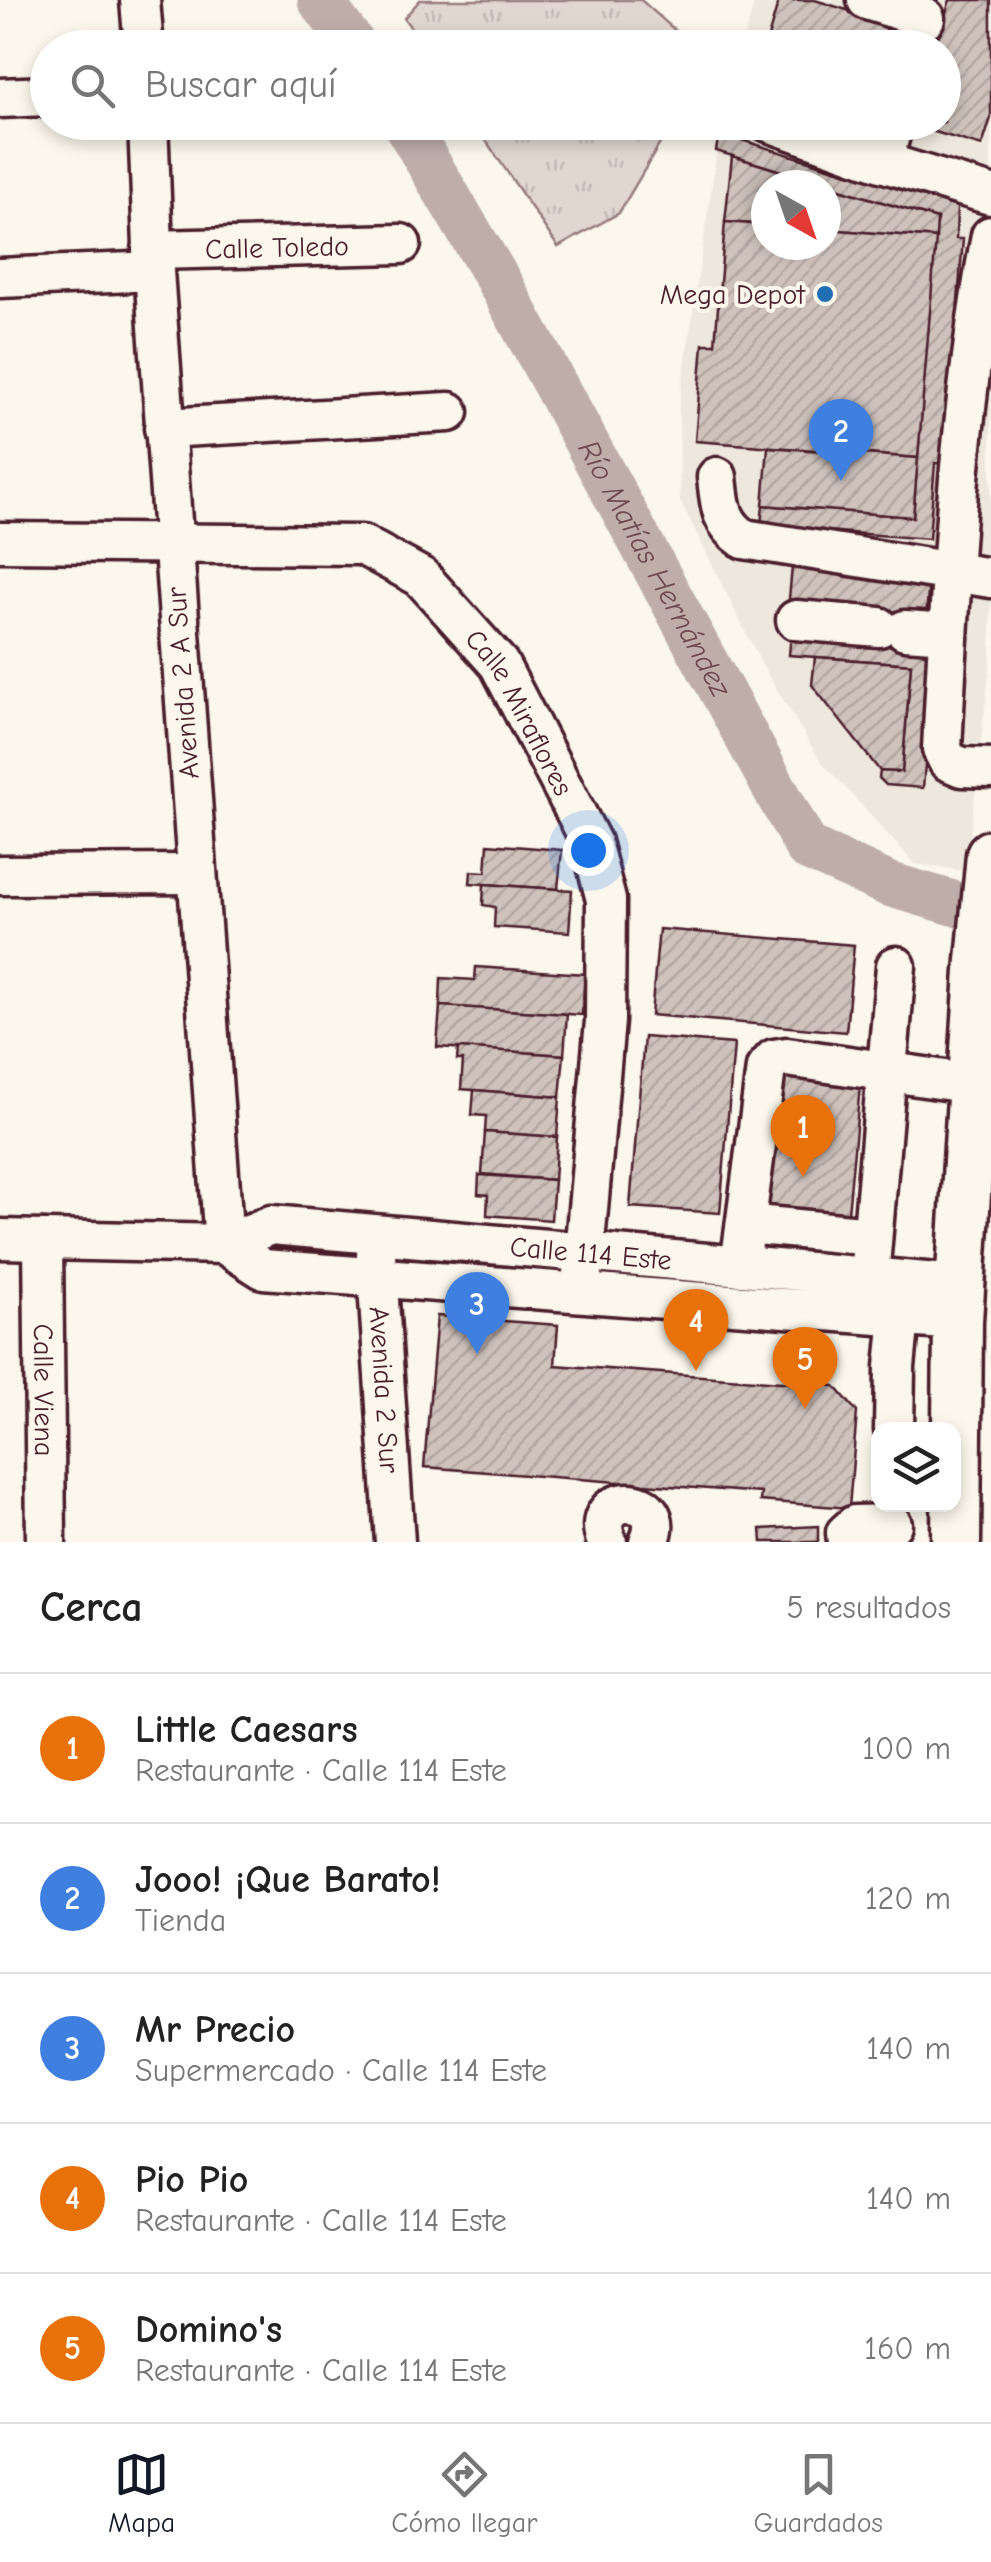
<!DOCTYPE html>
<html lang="es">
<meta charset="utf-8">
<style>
:root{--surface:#fff;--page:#f2f2f2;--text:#222;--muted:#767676;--line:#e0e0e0;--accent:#111827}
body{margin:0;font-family:"Comic Neue",sans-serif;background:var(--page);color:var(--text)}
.controls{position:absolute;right:30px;bottom:30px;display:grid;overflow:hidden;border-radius:20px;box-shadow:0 5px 15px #0003}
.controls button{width:90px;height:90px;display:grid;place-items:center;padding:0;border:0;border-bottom:2px solid var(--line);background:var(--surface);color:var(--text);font:50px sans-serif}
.compass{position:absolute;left:751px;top:170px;width:90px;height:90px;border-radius:50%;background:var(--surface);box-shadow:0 5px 15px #0003;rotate:140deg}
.you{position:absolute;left:588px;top:850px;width:35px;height:35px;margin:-25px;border:8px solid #fff;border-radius:50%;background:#1a73e8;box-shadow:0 0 0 15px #1a73e833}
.badge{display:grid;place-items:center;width:65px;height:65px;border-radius:50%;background:var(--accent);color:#fff;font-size:32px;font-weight:700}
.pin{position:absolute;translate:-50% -82px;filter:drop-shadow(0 2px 5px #0008)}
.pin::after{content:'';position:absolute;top:52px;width:35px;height:30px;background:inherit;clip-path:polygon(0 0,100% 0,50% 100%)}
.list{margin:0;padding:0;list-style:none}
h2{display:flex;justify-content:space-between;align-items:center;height:130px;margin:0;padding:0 40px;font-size:42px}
h2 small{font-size:32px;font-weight:400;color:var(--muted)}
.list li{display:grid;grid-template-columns:65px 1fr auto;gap:30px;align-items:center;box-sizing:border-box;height:150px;padding:0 40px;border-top:2px solid var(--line)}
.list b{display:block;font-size:38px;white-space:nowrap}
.list p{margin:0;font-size:32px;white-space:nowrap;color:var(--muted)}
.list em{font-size:32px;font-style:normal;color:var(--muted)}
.icon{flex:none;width:55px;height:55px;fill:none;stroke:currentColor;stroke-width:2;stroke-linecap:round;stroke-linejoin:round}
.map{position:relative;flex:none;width:991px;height:1542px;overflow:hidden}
.search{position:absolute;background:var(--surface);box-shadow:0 5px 15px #0003;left:30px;right:30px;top:30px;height:110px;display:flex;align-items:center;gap:25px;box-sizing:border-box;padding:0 35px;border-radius:55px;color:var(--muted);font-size:38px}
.sheet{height:880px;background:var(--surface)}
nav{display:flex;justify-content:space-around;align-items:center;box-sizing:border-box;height:140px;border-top:2px solid var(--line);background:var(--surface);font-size:28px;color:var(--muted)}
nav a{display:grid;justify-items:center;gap:5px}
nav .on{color:var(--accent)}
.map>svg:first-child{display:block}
</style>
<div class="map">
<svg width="991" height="1542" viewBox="0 0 991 1542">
<defs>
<pattern id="park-tufts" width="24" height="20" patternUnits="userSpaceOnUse" patternTransform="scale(2.5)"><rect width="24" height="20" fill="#e2d7d0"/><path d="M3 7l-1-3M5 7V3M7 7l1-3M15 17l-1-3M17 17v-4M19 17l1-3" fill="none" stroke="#c3b8b3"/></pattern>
<pattern id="building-hatch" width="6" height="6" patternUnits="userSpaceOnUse" patternTransform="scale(2.5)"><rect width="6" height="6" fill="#cfc2bc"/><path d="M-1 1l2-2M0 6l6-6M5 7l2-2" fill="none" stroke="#b3a6a2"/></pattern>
</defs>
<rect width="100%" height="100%" fill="#fbf7ec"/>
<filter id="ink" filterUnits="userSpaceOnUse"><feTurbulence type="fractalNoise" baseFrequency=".01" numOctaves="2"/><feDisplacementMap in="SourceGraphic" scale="20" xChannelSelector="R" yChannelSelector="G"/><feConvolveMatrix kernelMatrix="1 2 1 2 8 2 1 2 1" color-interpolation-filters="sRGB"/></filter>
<g filter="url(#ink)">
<path fill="#eee7de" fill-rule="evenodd" d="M 755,0 L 991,0 L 991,657 L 966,871 L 915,864 L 820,760 L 762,665 L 680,500 L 679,405 L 721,123 L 944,122 L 944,48 L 742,47 ZM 766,185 L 826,185 L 826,245 L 766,245 Z"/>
<g fill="url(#park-tufts)" stroke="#967b7e" stroke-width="2.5">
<path d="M 420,0 L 641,0 L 694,47 L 424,47 L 404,18 Z"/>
<path d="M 474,123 L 672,123 L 619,213 L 558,247 Z"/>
</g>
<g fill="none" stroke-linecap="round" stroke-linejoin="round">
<g stroke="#bfadaa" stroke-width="45">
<path d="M 320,0 L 356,48"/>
<path id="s1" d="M 404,122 L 498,280 L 807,848 L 888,884 L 991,914"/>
</g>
</g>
<g fill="url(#building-hatch)" stroke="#4a1f2b" stroke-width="2.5">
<path d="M 779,0 L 815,0 L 889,23 L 881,48 L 765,48 Z"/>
<path d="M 950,0 L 991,0 L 991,118 L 982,146 L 911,125 L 944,122 L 944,48 L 935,48 Z"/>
<path d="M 899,17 L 890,48 L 881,48 L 889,23 Z"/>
<path d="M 824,122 L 858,122 L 855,132 Z"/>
<path d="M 858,122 L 867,122 L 861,142 L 828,124 L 855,132 Z"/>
<path d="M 719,133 L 957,207 L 956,239 L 963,239 L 956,325 L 966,325 L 945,464 L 935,463 L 929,539 L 761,526 L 763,505 L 913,517 L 937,219 L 716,151 Z"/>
<path d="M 732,156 L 937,219 L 936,238 L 826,229 L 826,185 L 766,185 L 766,225 L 725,222 Z"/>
<path d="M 725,222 L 766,225 L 766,245 L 826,245 L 826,229 L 936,238 L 918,458 L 695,441 L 703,344 L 715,344 Z"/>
<path d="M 768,447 L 918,458 L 913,517 L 763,505 Z"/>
<path d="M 792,567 L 929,577 L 926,619 L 788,609 Z"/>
<path d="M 791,633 L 914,642 L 934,662 L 923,788 L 886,785 L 879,778 L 880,771 L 902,772 L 911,664 L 789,655 Z"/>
<path d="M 815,657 L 911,664 L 902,772 L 880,771 L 812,685 Z"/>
<path d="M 488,844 L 562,850 L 558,889 L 470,883 L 471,871 L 486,872 Z"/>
<path d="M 484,884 L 572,890 L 569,932 L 494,927 L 495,907 L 483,905 Z"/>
<path d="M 659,929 L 854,945 L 846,1032 L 651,1015 Z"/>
<path d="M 476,967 L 585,974 L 582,1015 L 440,1006 L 441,978 L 475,980 Z"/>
<path d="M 440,1006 L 567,1014 L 564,1055 L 437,1047 Z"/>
<path d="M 644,1037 L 734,1044 L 720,1213 L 630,1207 Z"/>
<path d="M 458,1048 L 564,1055 L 560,1097 L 461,1089 L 463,1060 L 457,1060 Z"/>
<path d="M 775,1067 L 861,1075 L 847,1224 L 760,1216 Z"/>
<path d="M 474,1090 L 560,1097 L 557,1137 L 485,1132 L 486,1116 L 472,1115 Z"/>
<path d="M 485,1132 L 557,1137 L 554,1180 L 482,1174 Z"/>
<path d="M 479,1175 L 554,1180 L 551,1220 L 487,1215 L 488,1195 L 478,1194 Z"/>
<path d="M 437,1316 L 558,1325 L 555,1365 L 835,1386 L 857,1412 L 849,1508 L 760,1501 L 761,1493 L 424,1467 Z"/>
<path d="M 818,1526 L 818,1542 L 762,1542 L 761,1529 Z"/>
</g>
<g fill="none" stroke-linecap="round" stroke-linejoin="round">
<defs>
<g id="minor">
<path d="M 140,0 L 144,48"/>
<path d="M 867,0 L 925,18"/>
<path d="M 0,98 L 48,96"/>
<path d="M 769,122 L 882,162 L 991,195"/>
<path d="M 882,162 L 894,122"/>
<path d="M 991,236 C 959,405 951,578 942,749 L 948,761 L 962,767 L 991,768"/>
<path id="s2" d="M 152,250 L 401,244"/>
<path d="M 0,278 L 154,271"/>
<path d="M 164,428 L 449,412"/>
<path d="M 717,477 C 720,505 720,522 744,539 L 991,578"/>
<path id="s3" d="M 0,542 L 362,545 L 421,577 L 499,664 L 591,842 L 606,900 L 605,1021 L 582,1275"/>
<path d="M 796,620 L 879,627"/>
<path d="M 905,630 L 948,633"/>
<path d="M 0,875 L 196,874"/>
<path d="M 746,1224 L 872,1236"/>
<path d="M 0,1239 L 224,1244 L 154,271 L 148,122"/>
<path id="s4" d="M 43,1240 L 46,1542"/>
<path id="s5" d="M 376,1255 L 395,1542"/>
<path d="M 740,1266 L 766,1068 L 774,1059 L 787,1057 L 973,1084"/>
<path d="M 869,1277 L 896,966"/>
<path id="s6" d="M 958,1321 L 263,1269 L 224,1244 L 271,1225 L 960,1285"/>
<path d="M 894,1430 L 895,1367 L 900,1317"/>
<path d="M 607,1542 C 584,1490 673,1490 649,1542"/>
<path d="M 847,1542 L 846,1533 L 855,1525 L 892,1524"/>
</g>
<path id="major" d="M 956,1542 L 958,1321 L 980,971 L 991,855"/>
</defs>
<use href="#minor" stroke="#4a1f2b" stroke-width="45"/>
<use href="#major" stroke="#4a1f2b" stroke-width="55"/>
<use href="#minor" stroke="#fbf7ec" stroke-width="38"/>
<use href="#major" stroke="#fbf7ec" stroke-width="48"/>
</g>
</g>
<circle fill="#1f6fb2" stroke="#fbf7ec" stroke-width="4" cx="825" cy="294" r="10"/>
<g text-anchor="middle" stroke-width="8" stroke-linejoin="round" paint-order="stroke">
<g font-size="28" fill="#4a1f2b" stroke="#fbf7ec">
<text dy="10" stroke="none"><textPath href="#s2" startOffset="125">Calle Toledo</textPath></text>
<text transform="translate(182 683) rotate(-94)" y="10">Avenida 2 A Sur</text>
<text dy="10" stroke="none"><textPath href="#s3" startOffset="598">Calle Miraflores</textPath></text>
<text dy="10" stroke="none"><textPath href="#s6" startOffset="1115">Calle 114 Este</textPath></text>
<text dy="10" stroke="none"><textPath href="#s5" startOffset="135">Avenida 2 Sur</textPath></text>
<text dy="10" stroke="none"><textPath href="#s4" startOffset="150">Calle Viena</textPath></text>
</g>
<g font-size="28" fill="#4a1f2b" stroke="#fbf7ec" text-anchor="end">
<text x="805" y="304">Mega Depot</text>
</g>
<g font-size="30" font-style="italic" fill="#6d4a51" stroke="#fbf7ec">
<text dy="10" stroke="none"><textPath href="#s1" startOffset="512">Río Matías Hernández</textPath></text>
</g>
</g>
</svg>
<div class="controls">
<button><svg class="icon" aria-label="layers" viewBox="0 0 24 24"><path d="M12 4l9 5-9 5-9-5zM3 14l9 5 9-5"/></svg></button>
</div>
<svg class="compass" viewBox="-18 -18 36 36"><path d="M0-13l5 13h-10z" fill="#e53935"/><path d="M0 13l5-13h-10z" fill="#767676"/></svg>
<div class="you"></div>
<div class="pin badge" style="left:803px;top:1177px;background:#e8710a">1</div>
<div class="pin badge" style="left:841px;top:481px;background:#3f7fe0">2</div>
<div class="pin badge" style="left:477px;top:1354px;background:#3f7fe0">3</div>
<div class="pin badge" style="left:696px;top:1371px;background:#e8710a">4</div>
<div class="pin badge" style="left:805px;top:1409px;background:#e8710a">5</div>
<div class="search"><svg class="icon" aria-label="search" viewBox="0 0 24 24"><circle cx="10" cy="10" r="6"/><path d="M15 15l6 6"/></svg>Buscar aquí</div>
</div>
<section class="sheet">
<h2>Cerca<small>5 resultados</small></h2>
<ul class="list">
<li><span class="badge" style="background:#e8710a">1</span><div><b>Little Caesars</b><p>Restaurante · Calle 114 Este</p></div><em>100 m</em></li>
<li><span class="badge" style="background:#3f7fe0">2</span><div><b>Jooo! ¡Que Barato!</b><p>Tienda</p></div><em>120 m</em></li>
<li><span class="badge" style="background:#3f7fe0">3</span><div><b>Mr Precio</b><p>Supermercado · Calle 114 Este</p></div><em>140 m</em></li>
<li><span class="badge" style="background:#e8710a">4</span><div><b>Pio Pio</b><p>Restaurante · Calle 114 Este</p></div><em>140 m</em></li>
<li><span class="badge" style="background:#e8710a">5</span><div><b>Domino's</b><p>Restaurante · Calle 114 Este</p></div><em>160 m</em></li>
</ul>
</section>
<nav>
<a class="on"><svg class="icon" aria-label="map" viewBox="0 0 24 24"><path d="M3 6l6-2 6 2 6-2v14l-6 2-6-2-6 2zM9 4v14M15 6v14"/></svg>Mapa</a>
<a><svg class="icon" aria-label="directions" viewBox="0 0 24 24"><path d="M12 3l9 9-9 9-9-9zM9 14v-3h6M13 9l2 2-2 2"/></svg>Cómo llegar</a>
<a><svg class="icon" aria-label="saved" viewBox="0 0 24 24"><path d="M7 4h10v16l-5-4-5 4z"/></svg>Guardados</a>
</nav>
